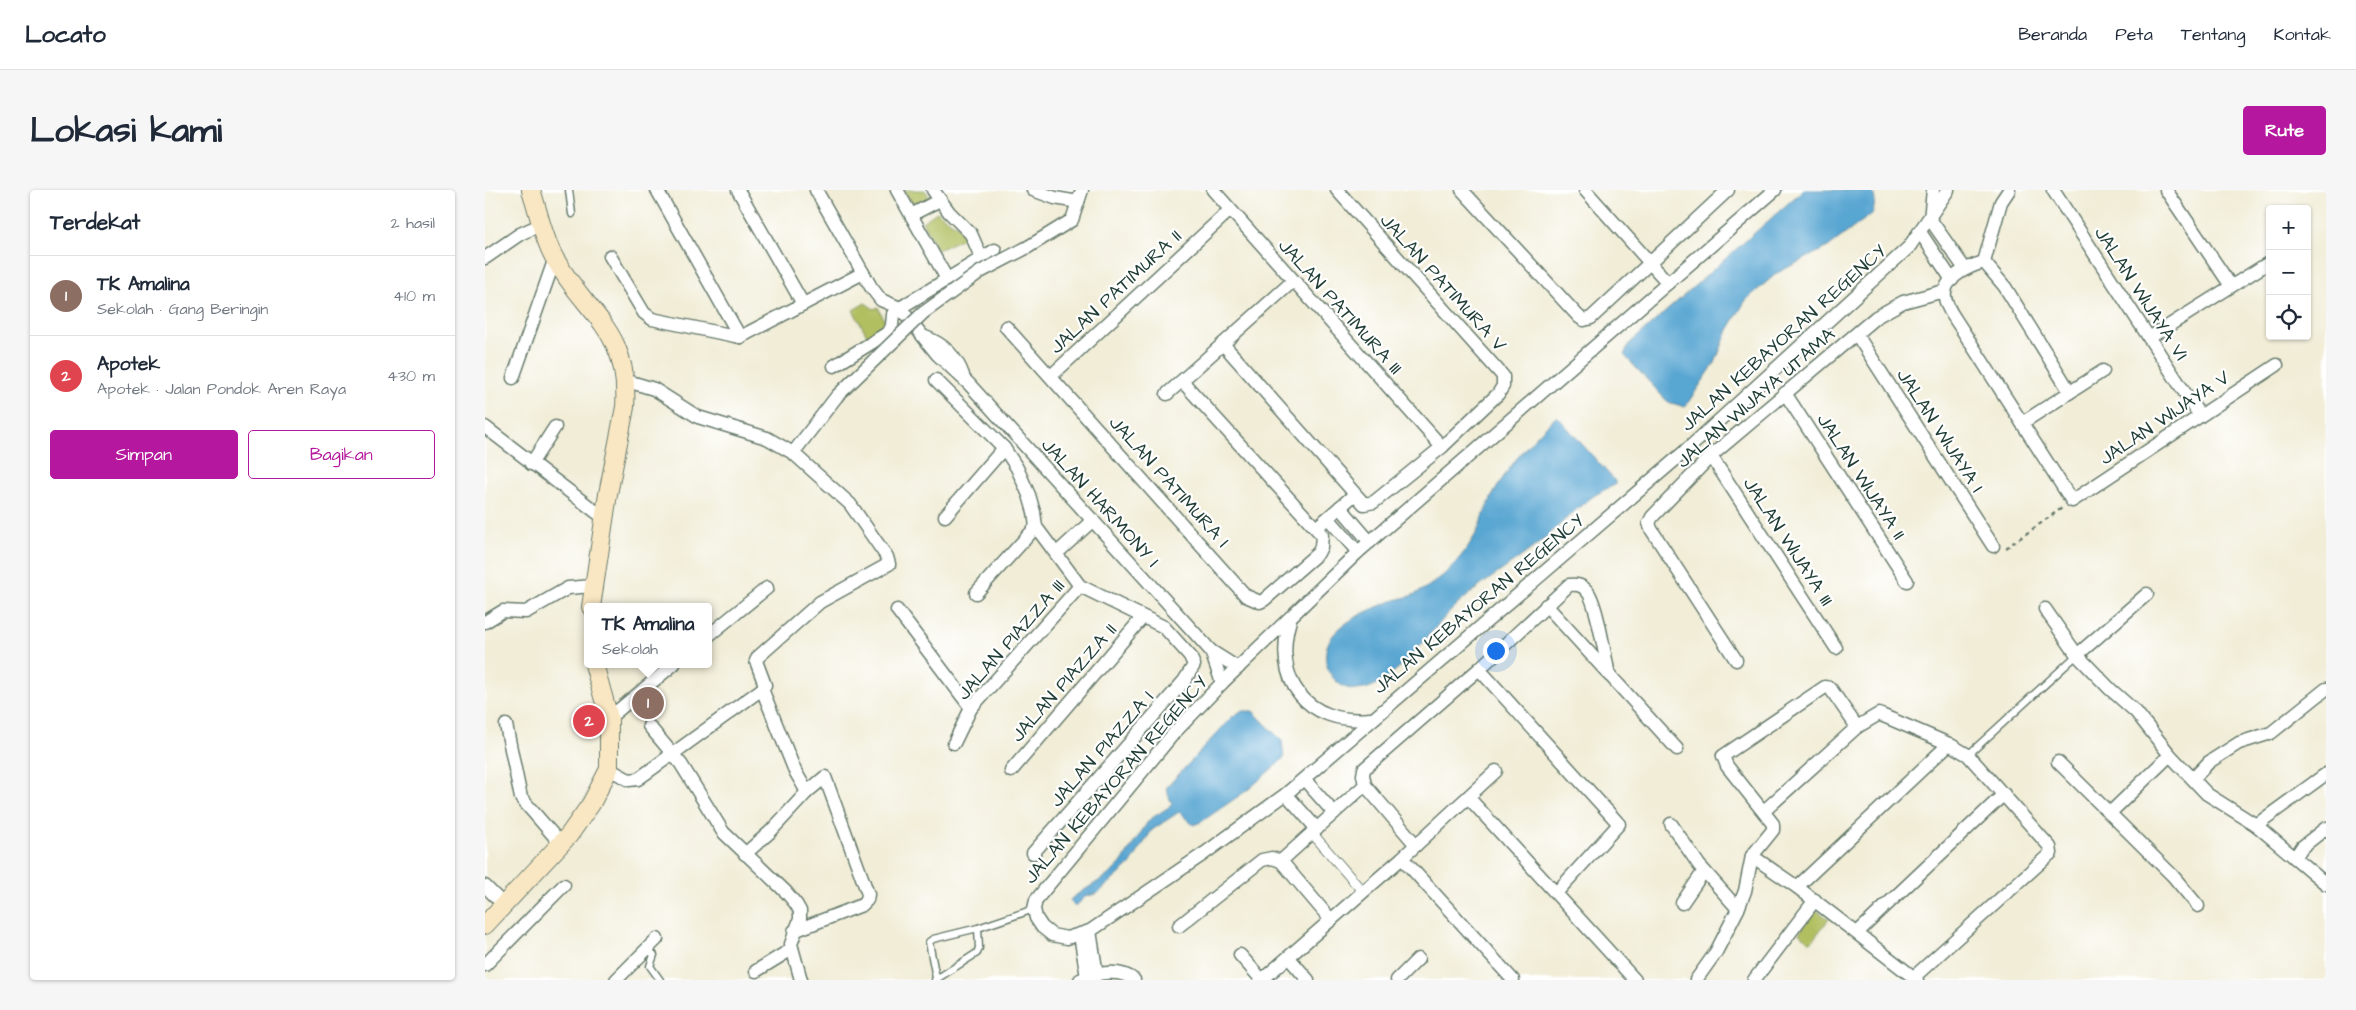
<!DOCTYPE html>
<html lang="id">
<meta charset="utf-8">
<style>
:root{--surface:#fff;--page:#f6f6f7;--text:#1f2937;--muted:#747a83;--line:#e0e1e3;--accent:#b5179e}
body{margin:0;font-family:"Architects Daughter",sans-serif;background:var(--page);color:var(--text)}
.controls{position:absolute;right:15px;top:15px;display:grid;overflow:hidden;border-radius:5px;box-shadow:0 1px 4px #0004}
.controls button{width:45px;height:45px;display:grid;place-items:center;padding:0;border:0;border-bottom:1px solid var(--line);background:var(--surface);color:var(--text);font:25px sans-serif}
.you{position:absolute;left:1010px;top:460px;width:18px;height:18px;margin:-12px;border:4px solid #fff;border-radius:50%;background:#1a73e8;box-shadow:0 0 0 8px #1a73e833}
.badge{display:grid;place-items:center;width:32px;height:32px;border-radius:50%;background:var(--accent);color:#fff;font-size:16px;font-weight:700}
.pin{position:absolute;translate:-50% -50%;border:2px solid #fff;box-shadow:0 1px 5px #0006}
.popup{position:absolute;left:99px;top:413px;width:128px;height:65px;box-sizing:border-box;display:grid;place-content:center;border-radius:5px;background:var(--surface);filter:drop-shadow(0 1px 4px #0005);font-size:16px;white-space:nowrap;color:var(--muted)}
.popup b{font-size:19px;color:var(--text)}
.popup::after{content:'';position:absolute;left:50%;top:100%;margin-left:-10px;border:10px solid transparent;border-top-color:var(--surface)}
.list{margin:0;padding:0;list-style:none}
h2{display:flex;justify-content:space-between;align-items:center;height:65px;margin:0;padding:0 20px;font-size:21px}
h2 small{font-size:16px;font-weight:400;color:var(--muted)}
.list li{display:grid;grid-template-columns:32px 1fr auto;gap:15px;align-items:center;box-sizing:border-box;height:80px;padding:0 20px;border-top:1px solid var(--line)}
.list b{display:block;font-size:19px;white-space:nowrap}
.list p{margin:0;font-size:16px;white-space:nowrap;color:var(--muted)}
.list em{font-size:16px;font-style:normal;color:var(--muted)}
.actions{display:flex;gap:10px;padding:15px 20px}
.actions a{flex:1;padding:11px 0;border:1px solid var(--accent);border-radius:5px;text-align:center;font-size:18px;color:var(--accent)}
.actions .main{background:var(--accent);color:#fff}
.icon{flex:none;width:28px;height:28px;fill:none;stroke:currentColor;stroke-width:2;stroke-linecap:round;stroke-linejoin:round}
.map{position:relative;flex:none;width:1841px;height:790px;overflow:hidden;border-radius:5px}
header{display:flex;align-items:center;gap:30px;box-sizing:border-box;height:70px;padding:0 25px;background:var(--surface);border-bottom:1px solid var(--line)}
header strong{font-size:24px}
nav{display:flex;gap:28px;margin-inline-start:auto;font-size:18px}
.intro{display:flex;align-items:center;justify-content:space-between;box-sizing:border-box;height:120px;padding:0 30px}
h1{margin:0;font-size:35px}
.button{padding:12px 22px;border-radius:5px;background:var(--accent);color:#fff;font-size:18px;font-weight:700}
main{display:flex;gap:30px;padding:0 30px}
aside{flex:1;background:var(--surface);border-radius:5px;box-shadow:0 1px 4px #0004}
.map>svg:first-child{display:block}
</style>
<header>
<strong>Locato</strong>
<nav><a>Beranda</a><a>Peta</a><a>Tentang</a><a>Kontak</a></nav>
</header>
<div class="intro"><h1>Lokasi kami</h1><a class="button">Rute</a></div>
<main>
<aside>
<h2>Terdekat<small>2 hasil</small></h2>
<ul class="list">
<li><span class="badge" style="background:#8d6e63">1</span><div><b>TK Amalina</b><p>Sekolah · Gang Beringin</p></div><em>410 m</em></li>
<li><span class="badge" style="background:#e0444e">2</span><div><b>Apotek</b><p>Apotek · Jalan Pondok Aren Raya</p></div><em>430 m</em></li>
</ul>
<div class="actions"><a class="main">Simpan</a><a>Bagikan</a></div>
</aside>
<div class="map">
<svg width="1841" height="790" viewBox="0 0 1841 790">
<rect width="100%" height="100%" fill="#fff"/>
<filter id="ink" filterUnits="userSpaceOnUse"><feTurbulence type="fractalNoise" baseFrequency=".02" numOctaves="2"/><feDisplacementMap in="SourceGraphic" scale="10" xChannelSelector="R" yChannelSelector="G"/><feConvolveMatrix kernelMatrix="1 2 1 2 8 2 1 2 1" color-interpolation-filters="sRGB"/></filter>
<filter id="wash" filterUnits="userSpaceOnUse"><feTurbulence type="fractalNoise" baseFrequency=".0096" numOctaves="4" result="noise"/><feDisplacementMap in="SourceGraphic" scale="20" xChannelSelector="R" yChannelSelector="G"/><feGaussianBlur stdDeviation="1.12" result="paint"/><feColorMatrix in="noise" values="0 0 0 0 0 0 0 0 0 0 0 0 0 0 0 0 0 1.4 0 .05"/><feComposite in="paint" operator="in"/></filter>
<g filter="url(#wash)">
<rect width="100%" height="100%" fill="#f1edd7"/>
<g fill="#b1bf61" stroke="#687e4a">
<path d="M 419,0 L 440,0 L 446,9 L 429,18 Z"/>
<path d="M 452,22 L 474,37 L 480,47 L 453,60 L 437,32 Z"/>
<path d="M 380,113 L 389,119 L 393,117 L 399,129 L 398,139 L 383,147 L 368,120 Z"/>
<path d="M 1331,720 L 1344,729 L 1326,752 L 1314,743 Z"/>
</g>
<g fill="#59a6d2" stroke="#3c7283">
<path d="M 1318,0 L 1388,0 L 1390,11 L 1388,23 L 1343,57 L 1292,83 L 1261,110 L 1243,140 L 1230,173 L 1200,217 L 1183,212 L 1139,165 L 1144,154 Z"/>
<path d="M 1072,226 L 1130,291 L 1130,295 C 1101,306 1082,329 1059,349 C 1027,376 990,395 961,426 C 939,449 918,481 888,496 C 880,500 871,501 862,498 C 843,491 834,466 846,448 C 859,429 889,418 910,410 C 917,408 925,407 932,403 C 942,398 957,387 965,379 C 976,367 989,350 995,335 C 999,324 1004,312 1010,301 C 1027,271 1048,248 1072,226 Z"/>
<path d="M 756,521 L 768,521 L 797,551 L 799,568 L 764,599 L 716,632 L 708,635 L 694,622 L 667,640 L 645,675 L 613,703 L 600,707 L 590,717 L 585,710 L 588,707 L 625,684 L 636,673 L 664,630 L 687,615 L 681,598 L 747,527 Z"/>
</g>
</g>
<g filter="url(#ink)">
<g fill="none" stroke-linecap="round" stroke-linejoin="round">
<defs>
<g id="service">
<path d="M 84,0 L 87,24"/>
<path d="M 1483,565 L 1592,465"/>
<path d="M 162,758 L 169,765 L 165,776 L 175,790"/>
<path d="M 451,788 L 444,752 L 448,749 L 493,738"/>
<path d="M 450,790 L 492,763 L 494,758 L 493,738 L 549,719"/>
</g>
<path id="pedestrian" d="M 827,643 L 878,702"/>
<g id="minor">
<path d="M 172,0 L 255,147"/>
<path d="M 253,0 L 318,114"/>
<path d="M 331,0 L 386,97 L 396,110 L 415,118 L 452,164 L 484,194 L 726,461 L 753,478"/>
<path d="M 412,0 L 462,89"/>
<path d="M 448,0 L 464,22 L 486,44 L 496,67"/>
<path d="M 548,0 L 570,8 L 593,12"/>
<path d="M 728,0 L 957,257"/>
<path d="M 977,0 L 1094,127 L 1099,130 L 1106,128 L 1243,0"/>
<path d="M 1100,0 L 1183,93"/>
<path d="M 1290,0 L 873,362 L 737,493 L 689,543 L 551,710 L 549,719 L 551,728 L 557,737 L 567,745 L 582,748 L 605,741 L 720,663 L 801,604 L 1205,257 L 1424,57 L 1463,0"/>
<path d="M 1448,0 L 1445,29 L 1480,79"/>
<path d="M 1568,0 L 1715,226"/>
<path d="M 1681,0 L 1746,96"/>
<path d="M 426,25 L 449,13"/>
<path d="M 1435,42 L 1467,90"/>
<path d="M 543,57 L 587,30 L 597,0"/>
<path d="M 125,66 L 159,123 L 167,129 L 255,147 L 378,83"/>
<path d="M 0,68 L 35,44 L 57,34"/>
<path d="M 1499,72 C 1485,76 1462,86 1460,102 C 1458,114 1470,128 1476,138 L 1587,311 L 1792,175"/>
<path d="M 1499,72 L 1520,97 L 1585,202"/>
<path d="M 1499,72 L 1516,12 L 1524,0"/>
<path d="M 521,137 L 761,406 L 775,412 L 779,410 L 833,363 L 836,357 L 837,345 L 697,191"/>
<path d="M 1372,145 L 1508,356"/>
<path d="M 440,147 C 459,154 471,166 478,185"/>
<path d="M 1664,148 L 1785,72"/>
<path d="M 738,154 L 879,314 L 889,312 L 957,257 L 1013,204 L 1018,196 L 1018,186 L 852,0"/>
<path d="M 349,176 L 404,142 L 407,136 L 408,124 L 415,118 L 510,60"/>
<path d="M 566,186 L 745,20"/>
<path d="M 28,188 L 70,68"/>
<path d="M 451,190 L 519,258 L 532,278 L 544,305 L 549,322 L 551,337 L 595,396 L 679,437 L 705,466 L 709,475 L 699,491 L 548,663"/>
<path d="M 1300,203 L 1422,391"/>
<path d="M 682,204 L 808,91"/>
<path d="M 1537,233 L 1618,181"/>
<path d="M 0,237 L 119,328"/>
<path d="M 308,263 L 352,206"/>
<path d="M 1226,266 L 1351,458"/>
<path d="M 46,274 L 70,237"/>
<path d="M 855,317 L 885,352"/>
<path d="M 460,326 L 519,258"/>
<path d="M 843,328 L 873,362"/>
<path d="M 831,338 L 869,305"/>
<path d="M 571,364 L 608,330"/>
<path d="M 491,403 L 551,337"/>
<path d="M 1061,415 L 1192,559"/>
<path d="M 1560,419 L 1592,465 L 1625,499 L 1651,522 L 1685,565 L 1722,604 L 1771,635 L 1841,694"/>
<path d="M 412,420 L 486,518"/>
<path d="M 805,430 C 787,490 822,535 885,529"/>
<path d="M 0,432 L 18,421 L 41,422 L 83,398 L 108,396"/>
<path d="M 223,446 L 282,398"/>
<path d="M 726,461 L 737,493"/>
<path d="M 1592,465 L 1662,404"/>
<path d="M 1251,470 L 1166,339 L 1164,333 L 1167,327 L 1226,266 L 1391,127 L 1418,112 L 1459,101"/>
<path d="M 994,479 L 1134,634 L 1071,703"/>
<path d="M 277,499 L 310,581 L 322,602 L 340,587 L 383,704 L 382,710 L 377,715 L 309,741"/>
<path d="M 124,528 L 189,474"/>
<path d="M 21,535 L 36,608 L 76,654"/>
<path d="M 164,536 L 196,574 L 238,642 L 301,702 L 311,714 L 315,721 L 315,729 L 306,754 L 316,790"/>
<path d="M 469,553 L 486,518 L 595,396"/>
<path d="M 1573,572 L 1688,686 L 1713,716"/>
<path d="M 124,579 L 144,590 L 153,589 L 277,499 L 280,495 L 271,471 L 273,467 L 335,412 L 404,374 L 402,367 L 365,314 L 308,263 L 282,248 L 213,227 L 169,199 L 139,190"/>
<path d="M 526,581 L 658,427"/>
<path d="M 819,589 L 849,623"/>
<path d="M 1708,589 L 1724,572 L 1754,553 L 1786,543 L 1841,499"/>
<path d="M 801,604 L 832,639"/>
<path d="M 983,607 L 1150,790"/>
<path d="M 1279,621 L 1372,537 L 1394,524 L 1464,554 L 1483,565 L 1565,657 L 1566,663 L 1429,787"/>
<path d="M 1625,623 L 1685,565"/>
<path d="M 1186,634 L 1214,675 L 1253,719 L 1260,701 L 1267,666"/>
<path d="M 1771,635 L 1841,584"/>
<path d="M 931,655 L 880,595 L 878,585 L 879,579 L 994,479 L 1084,395 C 1092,394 1097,395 1102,401 C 1112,412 1120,467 1124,485"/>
<path d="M 260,664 L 285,642 L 322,602"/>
<path d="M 917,668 L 1028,790"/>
<path d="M 1810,668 L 1817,657 L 1841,638"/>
<path d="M 796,671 L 880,595"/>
<path d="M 796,671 L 846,730"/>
<path d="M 0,696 L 19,715"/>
<path d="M 1312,697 L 1267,666 L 1288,640 L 1288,634 L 1242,576 L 1238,566 L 1340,497 L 1345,498 L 1372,537"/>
<path d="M 1197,713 L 1219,681"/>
<path d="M 694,736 L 777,670 L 787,668 L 796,671"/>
<path d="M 605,741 L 612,785"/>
<path d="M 1372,743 L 1519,604"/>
<path d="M 595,745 L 602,787"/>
<path d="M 755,765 L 777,790"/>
<path d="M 804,768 L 823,790"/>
<path d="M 0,775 L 79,695"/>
<path d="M 271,781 L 307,759"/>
<path d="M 131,790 L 172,749"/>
<path d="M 595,790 C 610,783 635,778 649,790"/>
<path d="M 777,790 L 917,668 L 1011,581"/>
<path d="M 912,790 L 933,769"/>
<path d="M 1211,790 L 1231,762 L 1253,719"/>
<path d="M 1269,790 L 1330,710"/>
<path d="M 1432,790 L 1312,697 L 1464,554"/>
</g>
<g id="secondary">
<path d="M 46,0 C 54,23 58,48 70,69 C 103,127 145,140 140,217 L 123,304 L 106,417"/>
<path d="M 0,735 L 84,645 L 106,614 L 124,579 L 124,528 L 109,474"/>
</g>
</defs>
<use href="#service" stroke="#687b6d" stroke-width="9"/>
<use href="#pedestrian" stroke="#687b6d" stroke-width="11"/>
<use href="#minor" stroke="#687b6d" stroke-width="15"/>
<use href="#secondary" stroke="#687b6d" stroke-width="20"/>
<path stroke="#687b6d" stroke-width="2.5" stroke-dasharray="4 4" stroke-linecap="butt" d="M 1521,358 L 1577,318"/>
<use href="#service" stroke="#fff" stroke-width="6"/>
<use href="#pedestrian" stroke="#fff" stroke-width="9"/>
<use href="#minor" stroke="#fff" stroke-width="12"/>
<use href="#secondary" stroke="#f9e7c3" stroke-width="18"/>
<defs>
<path id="minor-bridge" d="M 352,206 L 438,123 L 495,82 L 543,57"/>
</defs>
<use href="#minor-bridge" stroke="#687b6d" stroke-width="15" stroke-linecap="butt"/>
<use href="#minor-bridge" stroke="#fff" stroke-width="12"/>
</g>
</g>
<g text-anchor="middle" stroke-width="4.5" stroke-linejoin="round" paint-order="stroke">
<g font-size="19" fill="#1f3d34" stroke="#fff">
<text transform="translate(959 92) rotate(48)" y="7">JALAN PATIMURA V</text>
<text transform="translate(630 101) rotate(-43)" y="7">JALAN PATIMURA II</text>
<text transform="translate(1657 103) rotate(57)" y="7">JALAN WIJAYA VI</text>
<text transform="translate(856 116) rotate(48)" y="7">JALAN PATIMURA III</text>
<text transform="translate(1298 147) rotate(-42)" y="7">JALAN KEBAYORAN REGENCY</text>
<text transform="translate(1270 207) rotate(-41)" y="7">JALAN WIJAYA UTAMA</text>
<text transform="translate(1679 227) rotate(-34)" y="7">JALAN WIJAYA V</text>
<text transform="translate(1456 240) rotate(57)" y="7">JALAN WIJAYA I</text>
<text transform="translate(1377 286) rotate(57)" y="7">JALAN WIJAYA II</text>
<text transform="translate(685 291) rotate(48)" y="7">JALAN PATIMURA I</text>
<text transform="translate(616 312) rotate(48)" y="7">JALAN HARMONY I</text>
<text transform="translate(1304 351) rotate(57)" y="7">JALAN WIJAYA III</text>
<text transform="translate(993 413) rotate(-40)" y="7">JALAN KEBAYORAN REGENCY</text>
<text transform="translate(525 449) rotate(-49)" y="7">JALAN PIAZZA III</text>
<text transform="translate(578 492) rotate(-49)" y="7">JALAN PIAZZA II</text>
<text transform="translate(616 558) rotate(-49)" y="7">JALAN PIAZZA I</text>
<text transform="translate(630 589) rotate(-49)" y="7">JALAN KEBAYORAN REGENCY</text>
</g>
</g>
</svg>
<div class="controls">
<button>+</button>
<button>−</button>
<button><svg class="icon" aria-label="locate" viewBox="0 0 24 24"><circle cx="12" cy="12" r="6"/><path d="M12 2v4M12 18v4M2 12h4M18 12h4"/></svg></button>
</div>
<div class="you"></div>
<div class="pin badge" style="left:163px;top:513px;background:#8d6e63">1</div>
<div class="popup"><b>TK Amalina</b>Sekolah</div>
<div class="pin badge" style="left:104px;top:531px;background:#e0444e">2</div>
</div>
</main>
